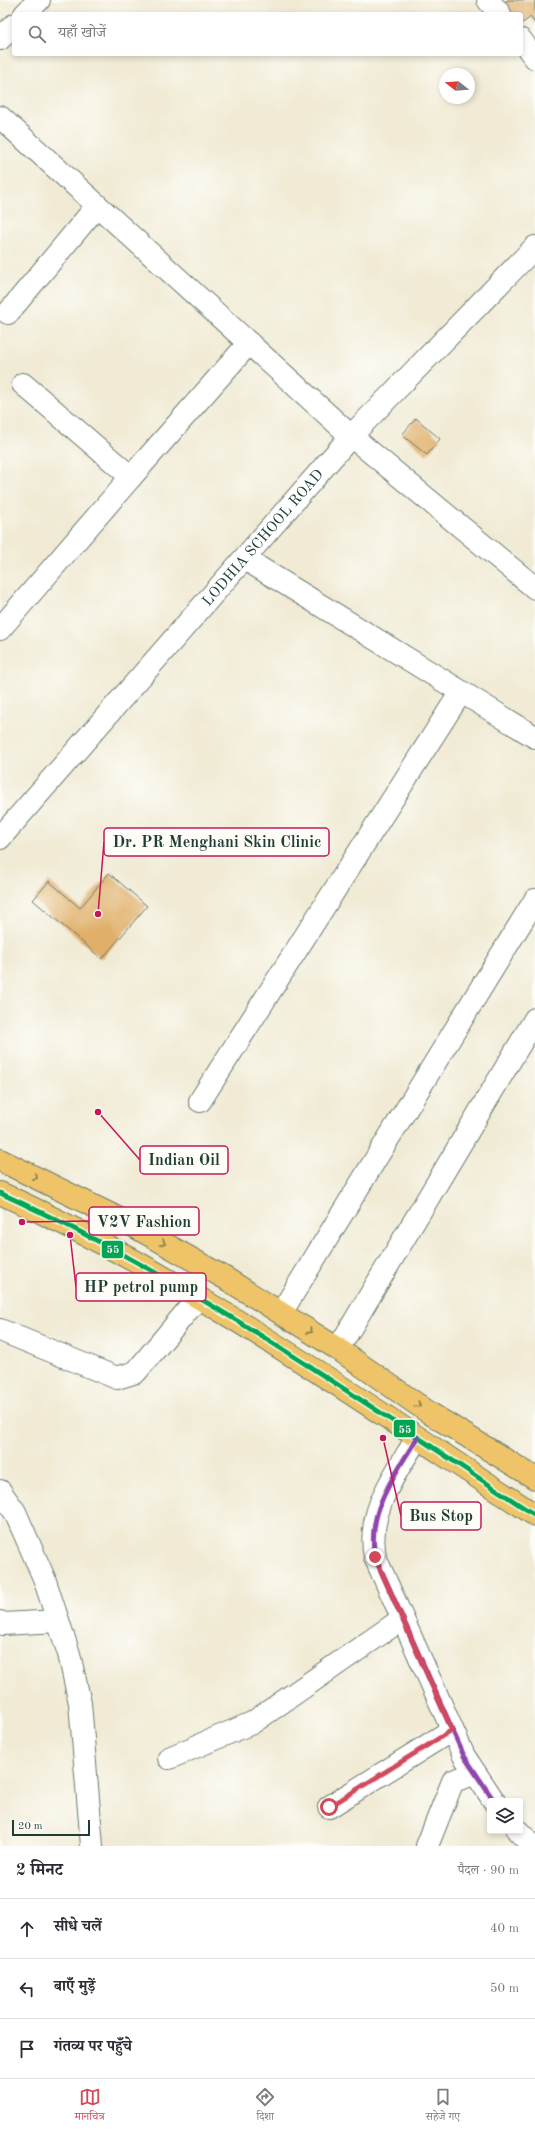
<!DOCTYPE html>
<html lang="hi">
<meta charset="utf-8">
<style>
:root{--surface:#fff;--page:#f2f2f3;--text:#2b2b33;--muted:#7c7c81;--line:#e1e1e2;--accent:#d1495b}
body{margin:0;font-family:"Old Standard TT","Noto Serif Devanagari",serif;background:var(--page);color:var(--text)}
.controls{position:absolute;right:12px;bottom:12px;display:grid;overflow:hidden;border-radius:4px;box-shadow:0 2px 6px #0003}
.controls button{width:36px;height:36px;display:grid;place-items:center;padding:0;border:0;border-bottom:1px solid var(--line);background:var(--surface);color:var(--text);font:20px sans-serif}
.compass{position:absolute;left:439px;top:68px;width:36px;height:36px;border-radius:50%;background:var(--surface);box-shadow:0 2px 6px #0003;rotate:287deg}
.scale{position:absolute;left:12px;bottom:10px;width:78px;box-sizing:border-box;padding-left:4px;border:2px solid #1f3d34;border-top:0;font-size:11px;line-height:14px;white-space:nowrap;color:#1f3d34;-webkit-text-stroke:3px #fdfcf7;paint-order:stroke}
.stop{position:absolute;width:12px;height:12px;margin:-9px;border:3px solid #d1495b;border-radius:50%;background:#fff}
.stop.end{background:#d1495b;border-color:#fff;box-shadow:0 1px 4px #0008}
.list{margin:0;padding:0;list-style:none}
h2{display:flex;justify-content:space-between;align-items:center;height:52px;margin:0;padding:0 16px;font-size:17px}
h2 small{font-size:13px;font-weight:400;color:var(--muted)}
.list li{display:grid;grid-template-columns:26px 1fr auto;gap:12px;align-items:center;box-sizing:border-box;height:60px;padding:0 16px;border-top:1px solid var(--line)}
.list b{display:block;font-size:15px;white-space:nowrap}
.list em{font-size:13px;font-style:normal;color:var(--muted)}
.icon{flex:none;width:22px;height:22px;fill:none;stroke:currentColor;stroke-width:2;stroke-linecap:round;stroke-linejoin:round}
.map{position:relative;flex:none;width:535px;height:1846px;overflow:hidden}
.search{position:absolute;background:var(--surface);box-shadow:0 2px 6px #0003;left:12px;right:12px;top:12px;height:44px;display:flex;align-items:center;gap:10px;box-sizing:border-box;padding:0 14px;border-radius:4px;color:var(--muted);font-size:15px}
.sheet{height:232px;background:var(--surface)}
nav{display:flex;justify-content:space-around;align-items:center;box-sizing:border-box;height:56px;border-top:1px solid var(--line);background:var(--surface);font-size:11px;color:var(--muted)}
nav a{display:grid;justify-items:center;gap:2px}
nav .on{color:var(--accent)}
.map>svg:first-child{display:block}
</style>
<div class="map">
<svg width="535" height="1846" viewBox="0 0 535 1846">
<rect width="100%" height="100%" fill="#fdfcf7"/>
<filter id="ink" filterUnits="userSpaceOnUse"><feTurbulence type="fractalNoise" baseFrequency=".025" numOctaves="2"/><feDisplacementMap in="SourceGraphic" scale="8" xChannelSelector="R" yChannelSelector="G"/><feConvolveMatrix kernelMatrix="1 2 1 2 8 2 1 2 1" color-interpolation-filters="sRGB"/></filter>
<filter id="wash" filterUnits="userSpaceOnUse"><feTurbulence type="fractalNoise" baseFrequency=".012" numOctaves="4" result="noise"/><feDisplacementMap in="SourceGraphic" scale="16" xChannelSelector="R" yChannelSelector="G"/><feGaussianBlur stdDeviation="0.9" result="paint"/><feColorMatrix in="noise" values="0 0 0 0 0 0 0 0 0 0 0 0 0 0 0 0 0 1.4 0 .05"/><feComposite in="paint" operator="in"/></filter>
<g filter="url(#wash)">
<rect width="100%" height="100%" fill="#f1ebd5"/>
<g id="blocks">
<g fill="#e0af69">
<path d="M 508,0 L 535,0 L 535,24 L 531,17 L 521,24 L 521,14 L 506,14 L 500,5 Z"/>
<path d="M 416,418 L 440,439 L 427,455 L 402,435 Z"/>
<path d="M 109,873 L 147,906 L 102,959 L 33,900 L 49,881 L 80,908 Z"/>
</g>
</g>
</g>
<g filter="url(#ink)">
<use href="#blocks" fill-opacity="0" stroke="#687a6c" stroke-width="1"/>
<g fill="none" stroke-linecap="round" stroke-linejoin="round">
<defs>
<g id="minor">
<path d="M 488,0 L 500,14"/>
<path d="M 25,14 L 39,0"/>
<path d="M 0,39 L 14,25"/>
<path d="M 521,40 L 535,58"/>
<path d="M 0,117 L 351,436 L 535,588"/>
<path d="M 8,313 L 97,206"/>
<path d="M 131,477 L 249,343"/>
<path d="M 245,559 L 535,737"/>
<path d="M 0,629 L 131,477 L 23,384"/>
<path id="s1" d="M 0,838 L 351,436 L 535,247"/>
<path d="M 200,1101 L 461,692"/>
<path d="M 281,1313 L 535,900"/>
<path d="M 0,1330 L 117,1378 L 136,1372 L 198,1298"/>
<path d="M 338,1349 L 535,1019"/>
<path d="M 417,1438 C 395,1475 366,1511 375,1557 L 464,1756 L 494,1801"/>
<path d="M 0,1491 L 15,1512 L 44,1578 L 69,1654 L 80,1703 L 92,1846"/>
<path d="M 0,1622 L 3,1624 L 58,1621"/>
<path d="M 169,1758 L 252,1723 L 402,1619"/>
<path d="M 329,1807 L 452,1730"/>
<path d="M 518,1831 L 533,1846"/>
<path d="M 427,1846 L 453,1781 L 474,1774"/>
</g>
<g id="major">
<path d="M 0,1160 L 130,1224 L 225,1278 L 338,1349 L 431,1414 L 535,1478"/>
<path d="M 0,1193 C 190,1279 361,1401 535,1515"/>
</g>
</defs>
<use href="#minor" stroke="#687a6c" stroke-width="24"/>
<use href="#major" stroke="#687a6c" stroke-width="24"/>
<use href="#minor" stroke="#fff" stroke-width="22"/>
<use href="#major" stroke="#efc469" stroke-width="22"/>
<defs>
<path id="bus-1" d="M 0,1193 C 190,1279 361,1401 535,1515"/>
<path id="bus-2" d="M 417,1438 C 395,1475 366,1511 375,1557 L 464,1756 L 494,1801"/>
</defs>
<use href="#bus-1" stroke="#fdfcf7" stroke-width="8"/>
<use href="#bus-2" stroke="#fdfcf7" stroke-width="8"/>
<use href="#bus-1" stroke="#00a651" stroke-width="5"/>
<use href="#bus-2" stroke="#8e44ad" stroke-width="5"/>
</g>
<defs><path id="oneway-chevron" d="M-2-3.5L2.5 0L-2 3.5" fill="none" stroke-width="1.6" stroke-linecap="round" stroke-linejoin="round"/></defs>
<g stroke="#7d7a4c">
<use href="#oneway-chevron" transform="translate(35 1177) rotate(26)"/>
<use href="#oneway-chevron" transform="translate(163 1243) rotate(30)"/>
<use href="#oneway-chevron" transform="translate(310 1331) rotate(32)"/>
<use href="#oneway-chevron" transform="translate(418 1405) rotate(35)"/>
</g>
</g>
<g fill="none" stroke-linecap="round" stroke-linejoin="round" filter="url(#ink)">
<path stroke="#d1495b" stroke-width="5" d="M 329,1807 L 452,1730 L 375,1557"/>
</g>
<g text-anchor="middle" stroke-width="3.5" stroke-linejoin="round" paint-order="stroke">
<g font-size="15" fill="#1f3d34" stroke="#fdfcf7">
<text dy="5" stroke="none"><textPath href="#s1" startOffset="399">LODHIA SCHOOL ROAD</textPath></text>
</g>
</g>
<path fill="none" stroke="#c2185b" stroke-width="1.5" d="M98 914L104 842M98 1112L140 1160M22 1222L89 1221M70 1235L76 1287M383 1438L401 1516"/>
<g fill="#c2185b" stroke="#fdfcf7" stroke-width="1.5">
<circle cx="98" cy="914" r="4"/>
<circle cx="98" cy="1112" r="4"/>
<circle cx="22" cy="1222" r="4"/>
<circle cx="70" cy="1235" r="4"/>
<circle cx="383" cy="1438" r="4"/>
</g>
<g fill="#fdfcf7" stroke="#c2185b" stroke-width="1.5">
<rect x="104" y="828" width="225" height="28" rx="4"/>
<rect x="140" y="1146" width="88" height="28" rx="4"/>
<rect x="89" y="1207" width="110" height="28" rx="4"/>
<rect x="76" y="1273" width="130" height="28" rx="4"/>
<rect x="401" y="1502" width="80" height="28" rx="4"/>
</g>
<g font-size="16" text-anchor="middle" font-weight="bold" fill="#1f3d34">
<text x="217" y="847">Dr. PR Menghani Skin Clinic</text>
<text x="184" y="1165">Indian Oil</text>
<text x="144" y="1227">V2V Fashion</text>
<text x="141" y="1292">HP petrol pump</text>
<text x="441" y="1521">Bus Stop</text>
</g>
<g stroke="#fdfcf7" stroke-width="1.5">
<rect x="101" y="1240" width="23" height="19" rx="4" fill="#00a651"/>
<rect x="393" y="1419" width="23" height="19" rx="4" fill="#00a651"/>
</g>
<g font-size="11" text-anchor="middle" font-weight="bold" fill="#fff">
<text x="113" y="1253">55</text>
<text x="405" y="1433">55</text>
</g>
</svg>
<div class="controls">
<button><svg class="icon" aria-label="layers" viewBox="0 0 24 24"><path d="M12 4l9 5-9 5-9-5zM3 14l9 5 9-5"/></svg></button>
</div>
<svg class="compass" viewBox="-18 -18 36 36"><path d="M0-13l5 13h-10z" fill="#e53935"/><path d="M0 13l5-13h-10z" fill="#7c7c81"/></svg>
<div class="scale">20 m</div>
<div class="stop" style="left:329px;top:1807px"></div>
<div class="stop end" style="left:375px;top:1557px"></div>
<div class="search"><svg class="icon" aria-label="search" viewBox="0 0 24 24"><circle cx="10" cy="10" r="6"/><path d="M15 15l6 6"/></svg>यहाँ खोजें</div>
</div>
<section class="sheet">
<h2>2 मिनट<small>पैदल · 90 m</small></h2>
<ul class="list">
<li><svg class="icon" aria-label="ahead" viewBox="0 0 24 24"><path d="M12 20V5M6 11l6-6 6 6"/></svg><div><b>सीधे चलें</b></div><em>40 m</em></li>
<li><svg class="icon" aria-label="left" viewBox="0 0 24 24"><path d="M17 20v-9H6M10 6l-5 5 5 5"/></svg><div><b>बाएँ मुड़ें</b></div><em>50 m</em></li>
<li><svg class="icon" aria-label="arrive" viewBox="0 0 24 24"><path d="M6 21V4h12l-3 4 3 4H6"/></svg><div><b>गंतव्य पर पहुँचे</b></div></li>
</ul>
</section>
<nav>
<a class="on"><svg class="icon" aria-label="map" viewBox="0 0 24 24"><path d="M3 6l6-2 6 2 6-2v14l-6 2-6-2-6 2zM9 4v14M15 6v14"/></svg>मानचित्र</a>
<a><svg class="icon" aria-label="directions" viewBox="0 0 24 24"><path d="M12 3l9 9-9 9-9-9zM9 14v-3h6M13 9l2 2-2 2"/></svg>दिशा</a>
<a><svg class="icon" aria-label="saved" viewBox="0 0 24 24"><path d="M7 4h10v16l-5-4-5 4z"/></svg>सहेजे गए</a>
</nav>
